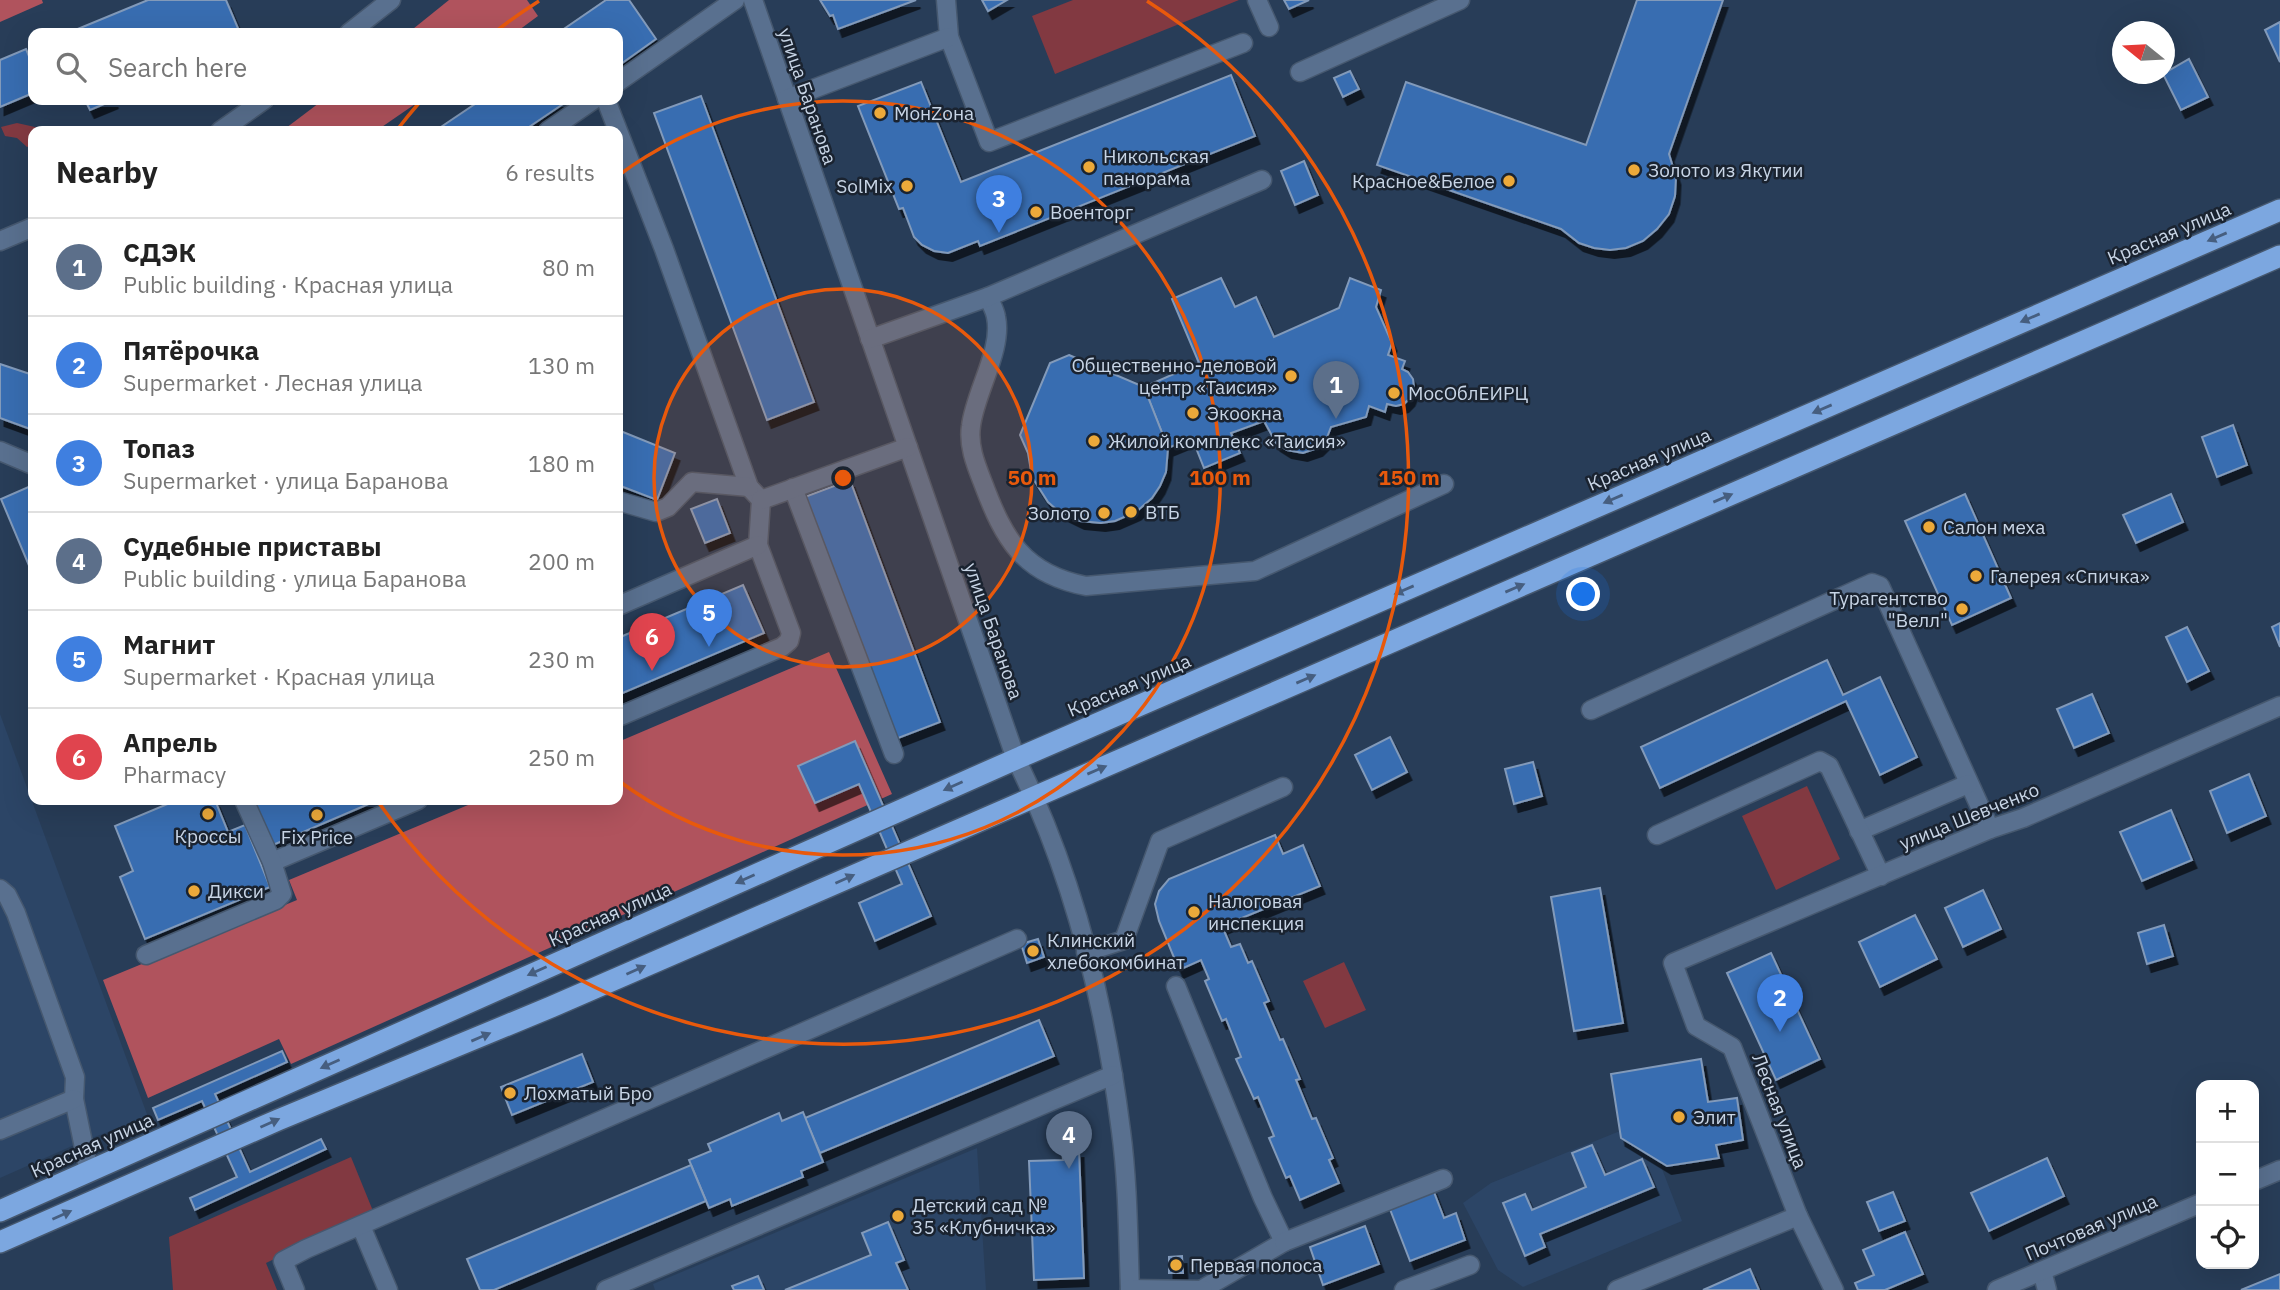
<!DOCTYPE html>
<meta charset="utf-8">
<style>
:root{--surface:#fff;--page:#f2f2f2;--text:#222;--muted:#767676;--line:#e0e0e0;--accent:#d93025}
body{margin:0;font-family:"IBM Plex Sans",sans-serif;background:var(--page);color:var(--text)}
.controls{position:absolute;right:21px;bottom:21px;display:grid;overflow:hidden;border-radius:14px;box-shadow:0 7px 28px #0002}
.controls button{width:63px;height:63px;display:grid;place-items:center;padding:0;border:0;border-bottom:2px solid var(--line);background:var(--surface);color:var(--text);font:35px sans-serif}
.compass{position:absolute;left:2112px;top:21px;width:63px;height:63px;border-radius:50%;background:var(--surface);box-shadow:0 7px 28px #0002;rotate:288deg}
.you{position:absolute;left:1584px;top:595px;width:24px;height:24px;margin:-18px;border:5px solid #fff;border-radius:50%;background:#1a73e8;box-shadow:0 0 0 10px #1a73e833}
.badge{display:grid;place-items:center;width:46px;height:46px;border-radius:50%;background:var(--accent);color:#fff;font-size:23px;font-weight:700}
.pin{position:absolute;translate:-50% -58px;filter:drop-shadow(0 2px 4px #0008)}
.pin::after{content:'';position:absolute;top:37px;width:24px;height:21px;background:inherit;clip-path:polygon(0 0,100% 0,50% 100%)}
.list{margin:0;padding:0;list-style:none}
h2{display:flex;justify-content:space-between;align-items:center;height:91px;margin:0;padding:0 28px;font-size:30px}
h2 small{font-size:23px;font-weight:400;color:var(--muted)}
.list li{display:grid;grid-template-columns:46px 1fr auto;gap:21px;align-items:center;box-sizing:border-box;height:98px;padding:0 28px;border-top:2px solid var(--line)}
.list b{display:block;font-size:26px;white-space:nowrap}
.list p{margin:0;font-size:23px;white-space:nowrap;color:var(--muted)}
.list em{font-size:23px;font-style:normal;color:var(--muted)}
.icon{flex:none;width:38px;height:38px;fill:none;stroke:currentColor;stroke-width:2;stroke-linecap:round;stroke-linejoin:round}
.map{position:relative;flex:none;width:2280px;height:1290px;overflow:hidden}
.search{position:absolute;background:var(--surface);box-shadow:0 7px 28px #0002;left:28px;top:28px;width:595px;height:77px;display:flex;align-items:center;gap:18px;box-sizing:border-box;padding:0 24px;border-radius:14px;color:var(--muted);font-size:26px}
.panel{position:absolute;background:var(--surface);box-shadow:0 7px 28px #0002;left:28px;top:126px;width:595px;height:679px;border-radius:14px}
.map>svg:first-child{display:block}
</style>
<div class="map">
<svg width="2280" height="1290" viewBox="0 0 2280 1290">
<defs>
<filter id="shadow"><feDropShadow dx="4.5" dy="8" stdDeviation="0" flood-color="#0009"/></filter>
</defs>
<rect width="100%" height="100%" fill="#283d58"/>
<g fill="#2c4566">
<path d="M 0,714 L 148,1117 L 81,1142 L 0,1178 Z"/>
<path d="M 1620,1131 L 1621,1138 L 1659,1161 L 1682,1221 L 1523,1287 L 1498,1270 L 1463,1203 L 1491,1183 Z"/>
<path d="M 977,1148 L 986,1290 L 655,1290 L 653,1284 Z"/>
</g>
<g fill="#823941">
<path d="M 1073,0 L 1239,0 L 1055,74 L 1032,16 Z"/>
<path d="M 17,123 L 35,127 L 41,131 L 33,131 L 33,144 L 27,147 L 17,138 L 5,136 L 1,127 Z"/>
<path d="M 1807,786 L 1840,859 L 1776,890 L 1742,816 Z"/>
<path d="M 1344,962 L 1366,1010 L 1325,1028 L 1303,981 Z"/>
<path d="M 351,1157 L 373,1211 L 266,1263 L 277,1290 L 173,1290 L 169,1237 Z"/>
</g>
<g fill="#b0535d">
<path d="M 0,0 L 42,0 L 43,3 L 0,22 Z"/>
<path d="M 449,0 L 527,0 L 538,16 L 515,33 L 408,33 Z"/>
<path d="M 323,100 L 421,100 L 376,131 L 282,131 Z"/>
<path d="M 829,652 L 892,794 L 291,1064 L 279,1039 L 148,1098 L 103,980 L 297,900 L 289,880 L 480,800 L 618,800 L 618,742 Z"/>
</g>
<g fill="#386db1" stroke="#829aba" stroke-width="2" filter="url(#shadow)">
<path d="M 148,0 L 226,0 L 240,33 L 68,33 Z"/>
<path d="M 606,0 L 629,0 L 656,39 L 618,66 L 618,33 L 558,33 Z"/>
<path d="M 820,0 L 916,0 L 838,29 L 833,15 L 830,16 Z"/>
<path d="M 982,0 L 1007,0 L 988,11 Z"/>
<path d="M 1284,0 L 1309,0 L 1289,9 Z"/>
<path d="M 1637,0 L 1723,0 L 1669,154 L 1676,177 L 1675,196 L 1669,214 L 1657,229 L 1643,241 L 1626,248 L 1610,250 L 1594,248 L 1579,243 L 1561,229 L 1377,165 L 1406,82 L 1586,145 Z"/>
<path d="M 2280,22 L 2280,62 L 2265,30 Z"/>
<path d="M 26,49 L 33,66 L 33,93 L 0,107 L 0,60 Z"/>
<path d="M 2189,59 L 2208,97 L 2181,110 L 2163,74 Z"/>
<path d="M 1350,71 L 1359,89 L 1343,97 L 1334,78 Z"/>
<path d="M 1231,75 L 1255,136 L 980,246 L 978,241 L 948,253 L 934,251 L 922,245 L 914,237 L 903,208 L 899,209 L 858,106 L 921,82 L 961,182 Z"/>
<path d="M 701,96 L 814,402 L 767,420 L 654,113 Z"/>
<path d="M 85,100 L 114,100 L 90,110 Z"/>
<path d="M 481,100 L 569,100 L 523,131 L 435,131 Z"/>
<path d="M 1304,161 L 1318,195 L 1295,205 L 1281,171 Z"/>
<path d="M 1221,278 L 1235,307 L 1256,297 L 1274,337 L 1339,308 L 1350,278 L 1381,290 L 1376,307 L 1392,343 L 1388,355 L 1405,361 L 1402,369 L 1408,372 L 1413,379 L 1414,388 L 1410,398 L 1404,404 L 1396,406 L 1387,404 L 1385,412 L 1369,406 L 1366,417 L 1331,427 L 1326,440 L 1318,448 L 1303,453 L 1287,450 L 1276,443 L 1264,421 L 1231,433 L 1240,453 L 1204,468 L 1192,438 L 1168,448 L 1144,387 L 1199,363 L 1172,299 Z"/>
<path d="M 1069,355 L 1144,387 L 1168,448 L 1166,472 L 1160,486 L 1152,498 L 1136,512 L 1115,521 L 1101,523 L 1080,521 L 1057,510 L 1048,502 L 1032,477 L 1028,453 L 1020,435 L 1050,363 Z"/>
<path d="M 0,364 L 33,375 L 33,430 L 0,418 Z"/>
<path d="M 2233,425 L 2247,465 L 2217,477 L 2202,437 Z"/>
<path d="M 618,430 L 675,453 L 657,500 L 618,485 Z"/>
<path d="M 850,480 L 940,722 L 893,740 L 802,498 Z"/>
<path d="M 33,485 L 33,575 L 1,499 Z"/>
<path d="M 1965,494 L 2011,598 L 1952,625 L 1905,521 Z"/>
<path d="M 2171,494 L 2183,522 L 2136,543 L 2123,515 Z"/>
<path d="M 717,499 L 730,533 L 705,543 L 691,509 Z"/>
<path d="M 743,585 L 764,633 L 618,695 L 618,638 Z"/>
<path d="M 2280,623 L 2280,647 L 2272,627 Z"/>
<path d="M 2187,627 L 2209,671 L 2187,682 L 2166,637 Z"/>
<path d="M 1827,660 L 1843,695 L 1880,677 L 1917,757 L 1880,775 L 1846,701 L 1660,788 L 1641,747 Z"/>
<path d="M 2092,694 L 2109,733 L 2074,748 L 2057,709 Z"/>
<path d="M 1390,737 L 1407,772 L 1372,790 L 1355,755 Z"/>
<path d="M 855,741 L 931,916 L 875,941 L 859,903 L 902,884 L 859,784 L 815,803 L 798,766 Z"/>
<path d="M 1533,762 L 1542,796 L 1514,804 L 1505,769 Z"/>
<path d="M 2249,774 L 2266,816 L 2227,833 L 2210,791 Z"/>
<path d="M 177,800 L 215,800 L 228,832 L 245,825 L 270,887 L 145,939 L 120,877 L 133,871 L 115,826 Z"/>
<path d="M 253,800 L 378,800 L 273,845 Z"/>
<path d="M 2171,810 L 2192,860 L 2142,881 L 2120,832 Z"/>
<path d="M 1275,835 L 1283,854 L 1303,845 L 1320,886 L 1222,926 L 1231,947 L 1240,944 L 1248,963 L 1252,961 L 1269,1001 L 1264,1003 L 1280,1040 L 1283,1039 L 1300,1079 L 1296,1080 L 1312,1119 L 1316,1118 L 1333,1158 L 1329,1160 L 1339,1183 L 1300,1200 L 1290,1176 L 1286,1178 L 1269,1138 L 1274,1136 L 1258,1097 L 1254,1099 L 1236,1059 L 1241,1057 L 1226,1019 L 1222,1021 L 1205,981 L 1209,979 L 1201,960 L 1179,970 L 1159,921 L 1155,904 L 1159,891 L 1169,879 Z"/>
<path d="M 1600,888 L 1623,1023 L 1574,1031 L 1551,897 Z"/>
<path d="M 1983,890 L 2001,929 L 1963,947 L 1945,908 Z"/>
<path d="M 1915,915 L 1937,959 L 1880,987 L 1859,942 Z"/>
<path d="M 2164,925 L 2173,956 L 2147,964 L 2138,933 Z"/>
<path d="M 1038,939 L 1044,957 L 1027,963 L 1021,944 Z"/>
<path d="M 1771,953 L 1820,1059 L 1776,1080 L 1727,973 Z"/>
<path d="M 1039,1020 L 1054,1056 L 820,1153 L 805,1118 Z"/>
<path d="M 282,1051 L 287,1062 L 215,1094 L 250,1172 L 321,1139 L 326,1149 L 195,1210 L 190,1198 L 237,1177 L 202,1101 L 158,1120 L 153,1108 Z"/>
<path d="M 582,1054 L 593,1082 L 512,1115 L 501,1087 Z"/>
<path d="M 1701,1059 L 1708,1102 L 1737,1098 L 1743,1140 L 1716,1145 L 1719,1158 L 1667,1166 L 1621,1138 L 1611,1074 Z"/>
<path d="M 803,1112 L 823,1162 L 801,1171 L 803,1177 L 732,1206 L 730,1199 L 709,1208 L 689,1160 L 711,1151 L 708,1144 L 779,1113 L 782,1121 Z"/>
<path d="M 1592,1145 L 1605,1175 L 1642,1159 L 1654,1187 L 1540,1234 L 1545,1247 L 1525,1256 L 1503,1203 L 1525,1194 L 1532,1210 L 1586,1187 L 1572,1153 Z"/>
<path d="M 1079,1150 L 1084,1278 L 1034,1280 L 1029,1161 L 1063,1160 L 1062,1151 Z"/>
<path d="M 2047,1158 L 2064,1196 L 1989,1231 L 1971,1193 Z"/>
<path d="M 691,1165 L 706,1201 L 494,1290 L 480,1290 L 467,1259 Z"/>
<path d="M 1432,1187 L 1444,1218 L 1456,1213 L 1465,1240 L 1410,1261 L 1388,1204 Z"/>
<path d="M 1893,1192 L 1905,1221 L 1879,1231 L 1867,1202 Z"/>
<path d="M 888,1222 L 904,1260 L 896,1263 L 908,1290 L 785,1290 L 871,1255 L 862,1233 Z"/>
<path d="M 1365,1226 L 1379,1264 L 1323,1285 L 1310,1247 Z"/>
<path d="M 1905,1232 L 1923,1274 L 1885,1290 L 1858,1290 L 1855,1283 L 1874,1275 L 1863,1250 Z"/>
<path d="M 1182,1256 L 1183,1273 L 1169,1273 L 1169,1257 Z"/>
<path d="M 1750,1269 L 1759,1290 L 1703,1290 L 1710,1287 Z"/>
<path d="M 2280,1274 L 2280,1290 L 2241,1290 Z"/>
<path d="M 758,1276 L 764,1290 L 734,1290 L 732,1286 Z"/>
</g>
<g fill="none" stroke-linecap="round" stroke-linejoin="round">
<defs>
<g id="minor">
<path d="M 753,0 L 1016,759 C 1073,873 1105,1004 1121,1131 C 1128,1183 1128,1237 1130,1290"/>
<path d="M 946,0 L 949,37 L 989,142 L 1243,43"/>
<path d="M 1257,0 L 1269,27"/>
<path d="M 349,33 L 391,0"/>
<path d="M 1300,72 L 1460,0"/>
<path d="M 618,82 L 735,0"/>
<path d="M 787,99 L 949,37"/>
<path d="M 606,100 L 664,249 L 749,487 L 761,500 L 758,545 L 791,633 L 789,641 L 782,647 L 618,717"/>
<path d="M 220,131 L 264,100"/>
<path d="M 548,131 L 593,100"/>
<path d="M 0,241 L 33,227"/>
<path d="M 988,297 C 991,304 995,310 996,317 C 1003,350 975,392 971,426 C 968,446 976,465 983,483 C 1004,539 1023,574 1086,586 L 1255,571 L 1444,484"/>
<path d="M 870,339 L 988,297 L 1262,180"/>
<path d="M 0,451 L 33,465"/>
<path d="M 793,488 L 894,754"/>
<path d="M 761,500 L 908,447"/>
<path d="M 618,501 L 656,512 L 668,507 L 692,482 L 749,487"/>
<path d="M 618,606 L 758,545"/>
<path d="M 1591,710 L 1872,583 L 1880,586 L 1990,829"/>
<path d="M 1859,831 L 1968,784"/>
<path d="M 1657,835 L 1820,761 L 1829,766 L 1881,876"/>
<path d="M 272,862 L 418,800"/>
<path d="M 0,889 L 7,895 L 16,913 L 75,1077 L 74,1099 L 89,1172"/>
<path d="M 1086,952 L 1124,940 L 1160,841 L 1283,787"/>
<path d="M 146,955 L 276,900 L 282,894 L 272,862 L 244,800"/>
<path d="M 1176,986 L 1263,1198 L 1284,1242 L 1201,1290"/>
<path d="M 0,1130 L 74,1099"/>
<path d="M 2254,1181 L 2280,1170"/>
<path d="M 361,1226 L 388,1290"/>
<path d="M 1284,1242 L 1443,1179"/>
<path d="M 2042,1271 L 2047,1290"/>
<path d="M 1130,1289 L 1203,1290"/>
<path d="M 295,1290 L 283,1261 L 306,1249 L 1017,939"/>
<path d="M 606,1290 L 1113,1075"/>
<path d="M 1404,1290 L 1470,1265"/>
<path d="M 1617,1290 L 1798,1216"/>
<path d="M 1834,1290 L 1798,1216 L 1732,1047 L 1696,1026 L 1673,963 L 1990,829 L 2023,818 L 2280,706"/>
<path d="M 1997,1290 L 2201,1203"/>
</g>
<g id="highway">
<path d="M 0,1211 L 1016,759 L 2280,210"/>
<path d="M 0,1242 L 278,1120 L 551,1007 L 2280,256"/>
</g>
</defs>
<use href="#minor" stroke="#46586f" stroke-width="21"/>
<use href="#highway" stroke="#46586f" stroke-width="24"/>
<use href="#minor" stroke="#59708f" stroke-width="18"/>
<use href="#highway" stroke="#7ca7e0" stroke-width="21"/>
</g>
<defs><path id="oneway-solid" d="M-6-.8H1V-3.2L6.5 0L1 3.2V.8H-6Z" transform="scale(1.75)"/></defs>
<g fill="#465e7f">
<use href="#oneway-solid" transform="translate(2217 237) rotate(157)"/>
<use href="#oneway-solid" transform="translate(2030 318) rotate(157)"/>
<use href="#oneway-solid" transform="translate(1822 409) rotate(157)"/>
<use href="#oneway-solid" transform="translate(1723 498) rotate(-23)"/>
<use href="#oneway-solid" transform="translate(1613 499) rotate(157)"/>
<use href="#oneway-solid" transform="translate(1515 588) rotate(-23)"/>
<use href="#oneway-solid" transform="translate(1404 590) rotate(157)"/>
<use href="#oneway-solid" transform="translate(1306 679) rotate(-23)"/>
<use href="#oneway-solid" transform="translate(1097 770) rotate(-23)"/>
<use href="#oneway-solid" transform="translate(953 786) rotate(156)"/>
<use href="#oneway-solid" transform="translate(745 879) rotate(156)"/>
<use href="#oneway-solid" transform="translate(845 879) rotate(-24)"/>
<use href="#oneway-solid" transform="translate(636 970) rotate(-24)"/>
<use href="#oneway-solid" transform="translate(537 971) rotate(156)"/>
<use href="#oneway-solid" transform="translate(481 1037) rotate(-23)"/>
<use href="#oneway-solid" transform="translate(330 1064) rotate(156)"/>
<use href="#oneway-solid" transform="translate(270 1123) rotate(-24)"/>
<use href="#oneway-solid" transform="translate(62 1215) rotate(-24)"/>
</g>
<circle cx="843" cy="478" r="189" fill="#e8590c" fill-opacity=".12"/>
<g fill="none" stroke="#e8590c" stroke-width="3.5">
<circle cx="843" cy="478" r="189"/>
<path d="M619 175A377 377 0 1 1 619 781"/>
<path d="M397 130A566 566 0 0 1 419 103M495 32A566 566 0 0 1 539 1M1147 1A566 566 0 1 1 379 803"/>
</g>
<g fill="#eca93a" stroke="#1a2330" stroke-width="2.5">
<circle cx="880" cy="113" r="7"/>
<circle cx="1089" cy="167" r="7"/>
<circle cx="1634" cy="170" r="7"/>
<circle cx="1509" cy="181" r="7"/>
<circle cx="907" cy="186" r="7"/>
<circle cx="1036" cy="212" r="7"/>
<circle cx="1291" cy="376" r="7"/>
<circle cx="1394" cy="393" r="7"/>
<circle cx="1193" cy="413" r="7"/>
<circle cx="1094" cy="441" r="7"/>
<circle cx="1131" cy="512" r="7"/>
<circle cx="1104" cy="513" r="7"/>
<circle cx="1929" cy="527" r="7"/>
<circle cx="1976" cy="576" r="7"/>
<circle cx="1962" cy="609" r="7"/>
<circle cx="208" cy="814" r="7"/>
<circle cx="317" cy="815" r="7"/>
<circle cx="194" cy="891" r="7"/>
<circle cx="1194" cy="912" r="7"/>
<circle cx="1033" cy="951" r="7"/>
<circle cx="510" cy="1093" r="7"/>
<circle cx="1679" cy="1117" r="7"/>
<circle cx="898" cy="1216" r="7"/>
<circle cx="1176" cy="1265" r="7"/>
</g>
<g text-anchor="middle" stroke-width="5" stroke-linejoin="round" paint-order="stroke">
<g font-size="19" fill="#c8d5e6" stroke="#1a2330">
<text transform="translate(808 96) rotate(71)" y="7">улица Баранова</text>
<text transform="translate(2169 233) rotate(-23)" y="7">Красная улица</text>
<text transform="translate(1649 459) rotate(-23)" y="7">Красная улица</text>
<text transform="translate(994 631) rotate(71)" y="7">улица Баранова</text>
<text transform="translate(1129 685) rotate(-23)" y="7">Красная улица</text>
<text transform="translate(1969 816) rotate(-22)" y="7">улица Шевченко</text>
<text transform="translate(610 914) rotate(-24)" y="7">Красная улица</text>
<text transform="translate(1780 1111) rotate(69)" y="7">Лесная улица</text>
<text transform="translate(92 1145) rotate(-24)" y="7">Красная улица</text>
<text transform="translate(2091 1227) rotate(-23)" y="7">Почтовая улица</text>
</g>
<g font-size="19" fill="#c8d5e6" stroke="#1a2330" text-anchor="start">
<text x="894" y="120">МонZона</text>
<text x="1103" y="163">Никольская<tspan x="1103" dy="22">панорама</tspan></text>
<text x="1648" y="177">Золото из Якутии</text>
<text x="1495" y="188" text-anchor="end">Красное&amp;Белое</text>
<text x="893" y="193" text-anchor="end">SolMix</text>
<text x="1050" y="219">Военторг</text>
<text x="1277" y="372" text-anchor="end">Общественно-деловой<tspan x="1277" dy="22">центр «Таисия»</tspan></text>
<text x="1408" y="400">МосОблЕИРЦ</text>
<text x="1207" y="420">Экоокна</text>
<text x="1108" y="448">Жилой комплекс «Таисия»</text>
<text x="1145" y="519">ВТБ</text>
<text x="1090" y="520" text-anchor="end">Золото</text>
<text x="1943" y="534">Салон меха</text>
<text x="1990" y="583">Галерея «Спичка»</text>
<text x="1948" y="605" text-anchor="end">Турагентство<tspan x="1948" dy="22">"Велл"</tspan></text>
<text x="208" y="843" text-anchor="middle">Кроссы</text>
<text x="317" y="844" text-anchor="middle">Fix Price</text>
<text x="208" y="898">Дикси</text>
<text x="1208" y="908">Налоговая<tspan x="1208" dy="22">инспекция</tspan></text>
<text x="1047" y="947">Клинский<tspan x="1047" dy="22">хлебокомбинат</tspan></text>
<text x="524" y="1100">Лохматый Бро</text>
<text x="1693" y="1124">Элит</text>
<text x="912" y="1212">Детский сад №<tspan x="912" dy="22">35 «Клубничка»</tspan></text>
<text x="1190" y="1272">Первая полоса</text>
</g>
</g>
<circle cx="843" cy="478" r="10" fill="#e8590c" stroke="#1a2330" stroke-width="3.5"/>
<g font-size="21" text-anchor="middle" font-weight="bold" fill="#e8590c" stroke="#1a2330" stroke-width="5" stroke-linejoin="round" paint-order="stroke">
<text x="1032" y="485">50 m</text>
<text x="1220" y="485">100 m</text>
<text x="1409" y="485">150 m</text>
</g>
</svg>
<div class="controls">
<button>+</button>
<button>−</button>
<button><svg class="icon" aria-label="locate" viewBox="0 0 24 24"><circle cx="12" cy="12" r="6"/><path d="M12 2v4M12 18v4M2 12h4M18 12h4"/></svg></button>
</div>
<svg class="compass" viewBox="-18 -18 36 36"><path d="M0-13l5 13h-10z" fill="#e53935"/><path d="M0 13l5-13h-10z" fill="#767676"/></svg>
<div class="you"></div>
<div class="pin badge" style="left:1336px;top:419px;background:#5c6f8a">1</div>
<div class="pin badge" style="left:1780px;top:1032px;background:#3f7fe0">2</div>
<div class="pin badge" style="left:999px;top:233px;background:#3f7fe0">3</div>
<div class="pin badge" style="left:1069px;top:1169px;background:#5c6f8a">4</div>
<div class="pin badge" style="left:709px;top:647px;background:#3f7fe0">5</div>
<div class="pin badge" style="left:652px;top:671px;background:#e0444e">6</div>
<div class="search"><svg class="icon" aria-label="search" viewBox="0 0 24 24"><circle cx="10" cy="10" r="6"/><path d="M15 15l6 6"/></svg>Search here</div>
<section class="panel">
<h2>Nearby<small>6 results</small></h2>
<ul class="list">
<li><span class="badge" style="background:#5c6f8a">1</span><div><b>СДЭК</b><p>Public building · Красная улица</p></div><em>80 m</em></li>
<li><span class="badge" style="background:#3f7fe0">2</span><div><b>Пятёрочка</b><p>Supermarket · Лесная улица</p></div><em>130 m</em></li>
<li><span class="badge" style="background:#3f7fe0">3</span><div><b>Топаз</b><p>Supermarket · улица Баранова</p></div><em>180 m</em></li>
<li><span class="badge" style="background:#5c6f8a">4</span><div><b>Судебные приставы</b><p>Public building · улица Баранова</p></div><em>200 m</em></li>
<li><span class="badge" style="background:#3f7fe0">5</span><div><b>Магнит</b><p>Supermarket · Красная улица</p></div><em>230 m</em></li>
<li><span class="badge" style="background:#e0444e">6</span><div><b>Апрель</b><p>Pharmacy</p></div><em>250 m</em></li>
</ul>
</section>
</div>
